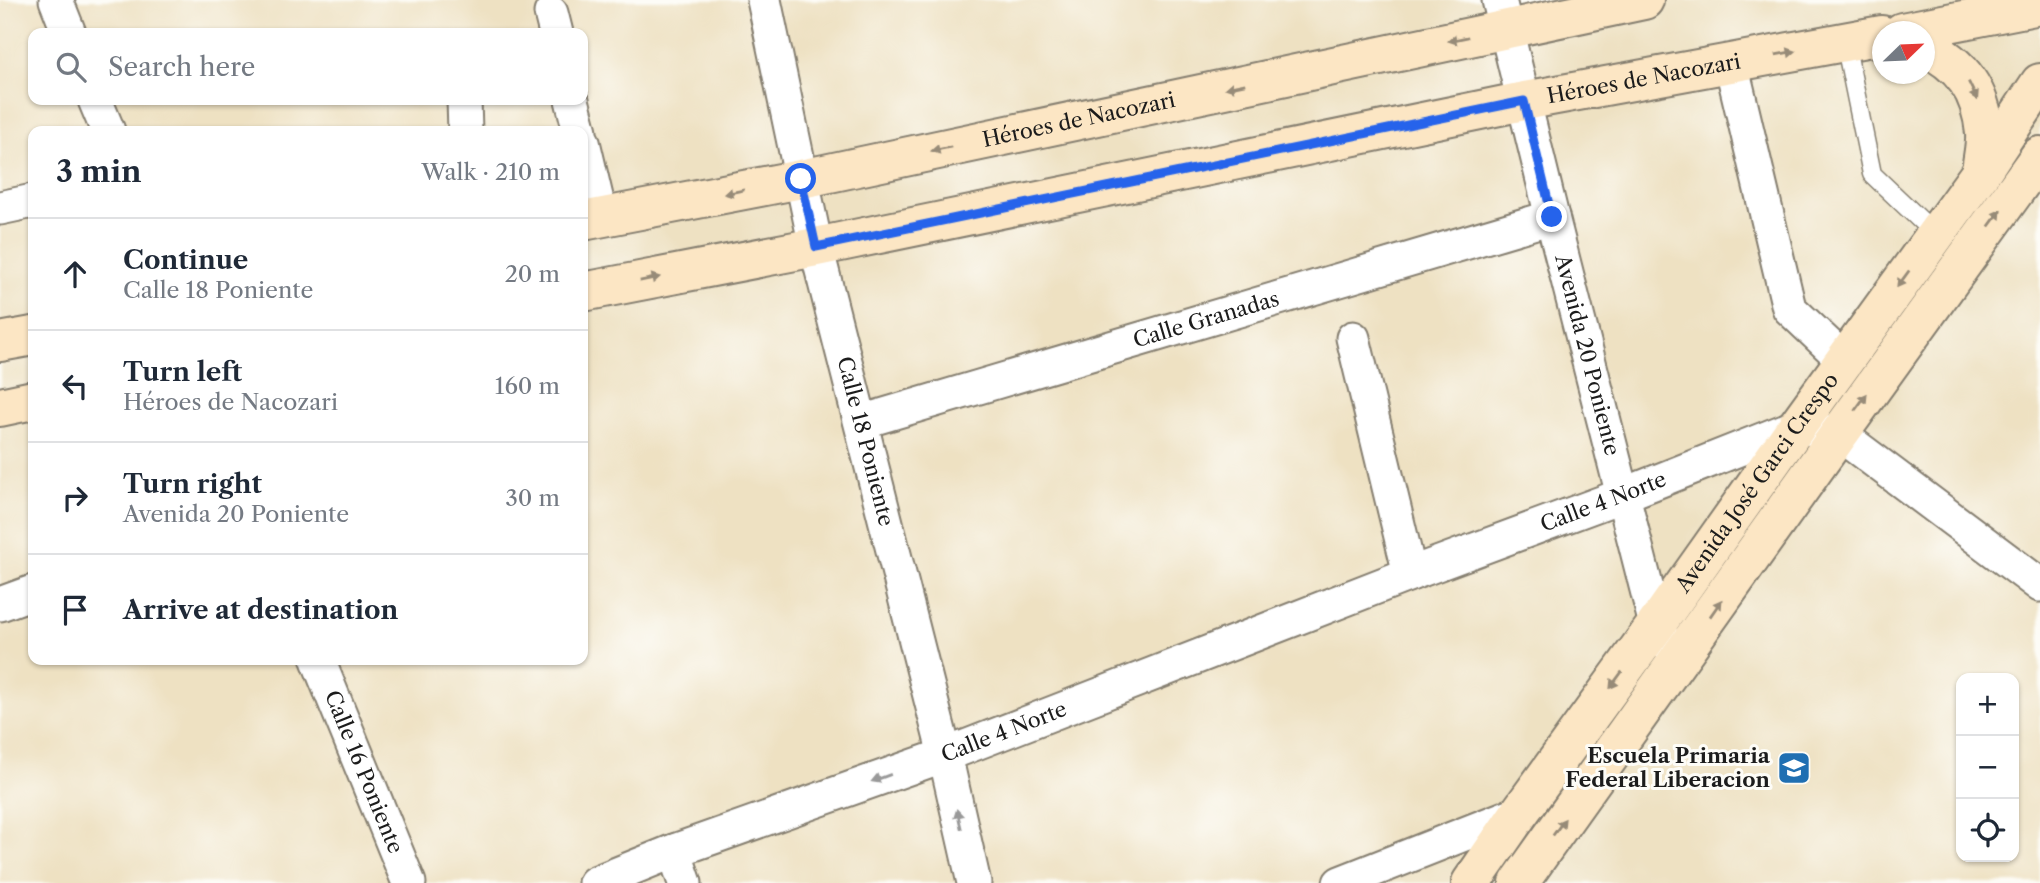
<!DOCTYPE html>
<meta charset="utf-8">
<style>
:root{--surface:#fff;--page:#f6f6f7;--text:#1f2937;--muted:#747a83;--line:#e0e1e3}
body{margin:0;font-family:"Libre Caslon Text",serif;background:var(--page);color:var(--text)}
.controls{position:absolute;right:21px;bottom:21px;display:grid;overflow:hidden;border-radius:14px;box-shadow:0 2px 5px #0004}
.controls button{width:63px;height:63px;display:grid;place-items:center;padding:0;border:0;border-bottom:2px solid var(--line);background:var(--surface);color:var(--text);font:35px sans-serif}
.compass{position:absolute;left:1872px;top:21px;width:63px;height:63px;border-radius:50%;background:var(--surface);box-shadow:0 2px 5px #0004;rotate:67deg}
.stop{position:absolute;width:21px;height:21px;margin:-16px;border:5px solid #2563eb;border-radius:50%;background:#fff}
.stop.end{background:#2563eb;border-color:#fff;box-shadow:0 2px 7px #0008}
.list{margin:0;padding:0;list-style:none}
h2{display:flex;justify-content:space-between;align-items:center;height:91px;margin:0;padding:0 28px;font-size:30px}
h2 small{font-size:23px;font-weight:400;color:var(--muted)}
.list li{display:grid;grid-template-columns:46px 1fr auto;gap:21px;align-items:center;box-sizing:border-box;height:112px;padding:0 28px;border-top:2px solid var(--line)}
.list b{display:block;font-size:26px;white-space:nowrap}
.list p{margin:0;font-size:23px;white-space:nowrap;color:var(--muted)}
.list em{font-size:23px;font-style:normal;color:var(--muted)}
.icon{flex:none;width:38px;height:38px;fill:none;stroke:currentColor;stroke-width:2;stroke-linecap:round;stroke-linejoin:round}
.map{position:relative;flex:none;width:2040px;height:883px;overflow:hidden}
.search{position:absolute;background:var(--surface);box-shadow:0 2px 5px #0004;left:28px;top:28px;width:560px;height:77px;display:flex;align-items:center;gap:18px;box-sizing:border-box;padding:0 24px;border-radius:14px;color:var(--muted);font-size:26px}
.panel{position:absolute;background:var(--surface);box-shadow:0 2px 5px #0004;left:28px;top:126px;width:560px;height:539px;border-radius:14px}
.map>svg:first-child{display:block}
</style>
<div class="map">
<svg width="2040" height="883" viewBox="0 0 2040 883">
<rect width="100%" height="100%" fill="#fdfcf7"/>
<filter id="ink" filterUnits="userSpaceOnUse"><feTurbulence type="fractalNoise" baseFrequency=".0143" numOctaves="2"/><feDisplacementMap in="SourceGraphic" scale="14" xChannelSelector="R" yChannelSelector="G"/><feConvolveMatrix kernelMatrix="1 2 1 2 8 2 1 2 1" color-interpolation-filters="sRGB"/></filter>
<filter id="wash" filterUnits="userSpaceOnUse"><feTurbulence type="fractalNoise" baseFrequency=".00686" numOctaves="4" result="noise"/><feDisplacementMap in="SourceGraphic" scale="28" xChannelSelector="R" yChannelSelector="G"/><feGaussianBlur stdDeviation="1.57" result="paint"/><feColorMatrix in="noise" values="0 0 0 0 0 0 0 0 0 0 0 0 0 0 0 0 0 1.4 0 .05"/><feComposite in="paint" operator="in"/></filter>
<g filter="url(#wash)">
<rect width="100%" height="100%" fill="#eee1c2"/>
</g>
<g filter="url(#ink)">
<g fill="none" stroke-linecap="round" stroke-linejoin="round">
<defs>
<path id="lane" d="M 1845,42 L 1872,174 L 1935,234"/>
<g id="street">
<path d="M 56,0 L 69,33"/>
<path id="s1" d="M 764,0 L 816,247 L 945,755 L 974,883"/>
<path id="s2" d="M 1499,0 L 1552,217 L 1656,625 L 1665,643"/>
<path d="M 551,13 L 556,33"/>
<path d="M 1731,63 L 1789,308 L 1844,360"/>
<path d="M 95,100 L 108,131"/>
<path d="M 464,100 L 465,131"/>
<path d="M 572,100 L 580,131"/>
<path d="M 583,142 L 601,218"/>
<path d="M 0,208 L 33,201"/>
<path d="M 1353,338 L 1410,574"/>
<path id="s3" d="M 861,422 L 1552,217"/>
<path d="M 0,604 L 33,592"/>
<path id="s4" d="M 318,660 L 409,883"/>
<path d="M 674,851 L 685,883"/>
<path id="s5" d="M 595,883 L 674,851 L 945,755 L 1410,574 L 1623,495 L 1797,426 L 1839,434 L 2040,585"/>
<path d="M 1340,883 L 1520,812"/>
</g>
<g id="secondary">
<path d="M 1902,32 L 2040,5"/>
<path d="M 1924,46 C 1962,64 1981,91 1985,133 C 1986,145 1982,160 1981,172"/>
<path id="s6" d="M 583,221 L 801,179 L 1644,0"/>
<path id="s7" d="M 583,292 L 816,247 L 1524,101 L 1882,35"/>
<path d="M 0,342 L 33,336"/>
<path d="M 0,407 L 33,400"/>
<path id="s8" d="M 1471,883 L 1520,812 L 1656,625 L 1797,426 L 1981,172 L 2040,83"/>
<path d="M 1519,883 L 1839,434 L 2040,156"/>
</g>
</defs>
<use href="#lane" stroke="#857e6f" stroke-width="21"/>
<use href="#street" stroke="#857e6f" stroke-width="37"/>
<use href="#secondary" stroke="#857e6f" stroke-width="42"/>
<use href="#lane" stroke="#fff" stroke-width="18"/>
<use href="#street" stroke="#fff" stroke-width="33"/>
<use href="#secondary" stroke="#fce6c4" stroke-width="38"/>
</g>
<defs><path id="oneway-solid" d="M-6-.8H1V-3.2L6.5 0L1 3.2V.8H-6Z" transform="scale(1.75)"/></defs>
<g fill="#978b78">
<use href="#oneway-solid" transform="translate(1458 39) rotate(168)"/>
<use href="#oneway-solid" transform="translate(1786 53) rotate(-10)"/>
<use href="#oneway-solid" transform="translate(1235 86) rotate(168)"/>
<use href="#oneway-solid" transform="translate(1973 91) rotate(64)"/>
<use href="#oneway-solid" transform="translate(941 149) rotate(168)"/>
<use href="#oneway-solid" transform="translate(734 192) rotate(169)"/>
<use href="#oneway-solid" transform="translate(1995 218) rotate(-54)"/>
<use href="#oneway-solid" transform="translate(650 279) rotate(-11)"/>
<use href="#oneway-solid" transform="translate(1903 279) rotate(126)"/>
<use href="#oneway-solid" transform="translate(1861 402) rotate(-54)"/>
<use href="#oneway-solid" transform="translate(1716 608) rotate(-55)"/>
<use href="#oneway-solid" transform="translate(1616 680) rotate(126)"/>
<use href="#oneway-solid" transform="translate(1559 827) rotate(-54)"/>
</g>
<g fill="#999">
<use href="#oneway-solid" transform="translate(881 778) rotate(160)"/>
<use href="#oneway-solid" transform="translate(959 819) rotate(-103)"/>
</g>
</g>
<g fill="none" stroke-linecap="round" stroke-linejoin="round" filter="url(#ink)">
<path stroke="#2563eb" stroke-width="9" d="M 801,179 L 816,247 L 1524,101 L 1552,217"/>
</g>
<defs>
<symbol id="school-square" viewBox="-11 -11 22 22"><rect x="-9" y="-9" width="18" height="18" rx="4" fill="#1f6fb2" stroke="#fdfcf7"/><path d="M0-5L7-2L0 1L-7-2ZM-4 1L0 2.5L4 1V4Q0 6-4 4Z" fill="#fff"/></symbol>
</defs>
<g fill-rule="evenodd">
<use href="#school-square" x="1775" y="749" width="38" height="38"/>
</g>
<g text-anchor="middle" stroke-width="6" stroke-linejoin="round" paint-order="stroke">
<g font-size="21" fill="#1c1c1c" stroke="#fdfcf7">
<text dy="7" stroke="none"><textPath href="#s7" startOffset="1082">Héroes de Nacozari</textPath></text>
<text dy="7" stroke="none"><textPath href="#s6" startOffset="506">Héroes de Nacozari</textPath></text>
<text dy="7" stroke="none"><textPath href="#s3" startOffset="360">Calle Granadas</textPath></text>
<text dy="7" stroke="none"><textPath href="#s2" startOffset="366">Avenida 20 Poniente</textPath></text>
<text dy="7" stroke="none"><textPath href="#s1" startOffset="453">Calle 18 Poniente</textPath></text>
<text dy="7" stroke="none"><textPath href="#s8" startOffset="492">Avenida José Garci Crespo</textPath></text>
<text dy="7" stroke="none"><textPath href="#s5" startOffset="1078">Calle 4 Norte</textPath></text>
<text dy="7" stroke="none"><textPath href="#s5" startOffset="436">Calle 4 Norte</textPath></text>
<text dy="7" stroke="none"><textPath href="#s4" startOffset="121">Calle 16 Poniente</textPath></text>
</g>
<g font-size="21" font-weight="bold" fill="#1c1c1c" stroke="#fdfcf7" text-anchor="end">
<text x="1770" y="763">Escuela Primaria<tspan x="1770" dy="24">Federal Liberacion</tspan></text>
</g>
</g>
</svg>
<div class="controls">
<button>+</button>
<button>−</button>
<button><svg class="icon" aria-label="locate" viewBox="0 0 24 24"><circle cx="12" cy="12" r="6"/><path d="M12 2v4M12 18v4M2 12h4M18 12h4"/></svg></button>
</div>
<svg class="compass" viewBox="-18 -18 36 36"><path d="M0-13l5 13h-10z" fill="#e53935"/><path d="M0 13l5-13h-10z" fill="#747a83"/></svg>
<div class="stop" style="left:801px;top:179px"></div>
<div class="stop end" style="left:1552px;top:217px"></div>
<div class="search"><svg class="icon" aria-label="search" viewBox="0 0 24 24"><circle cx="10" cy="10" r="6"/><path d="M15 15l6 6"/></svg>Search here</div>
<section class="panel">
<h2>3 min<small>Walk · 210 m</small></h2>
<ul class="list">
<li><svg class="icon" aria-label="ahead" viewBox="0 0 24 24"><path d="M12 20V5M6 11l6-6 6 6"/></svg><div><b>Continue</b><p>Calle 18 Poniente</p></div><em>20 m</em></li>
<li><svg class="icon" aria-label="left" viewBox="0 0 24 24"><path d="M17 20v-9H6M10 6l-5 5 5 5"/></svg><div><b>Turn left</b><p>Héroes de Nacozari</p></div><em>160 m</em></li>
<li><svg class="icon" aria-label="right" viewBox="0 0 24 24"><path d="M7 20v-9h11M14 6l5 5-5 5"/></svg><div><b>Turn right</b><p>Avenida 20 Poniente</p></div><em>30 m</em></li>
<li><svg class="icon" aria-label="arrive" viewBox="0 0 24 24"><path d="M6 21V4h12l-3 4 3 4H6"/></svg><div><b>Arrive at destination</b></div></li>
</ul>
</section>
</div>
